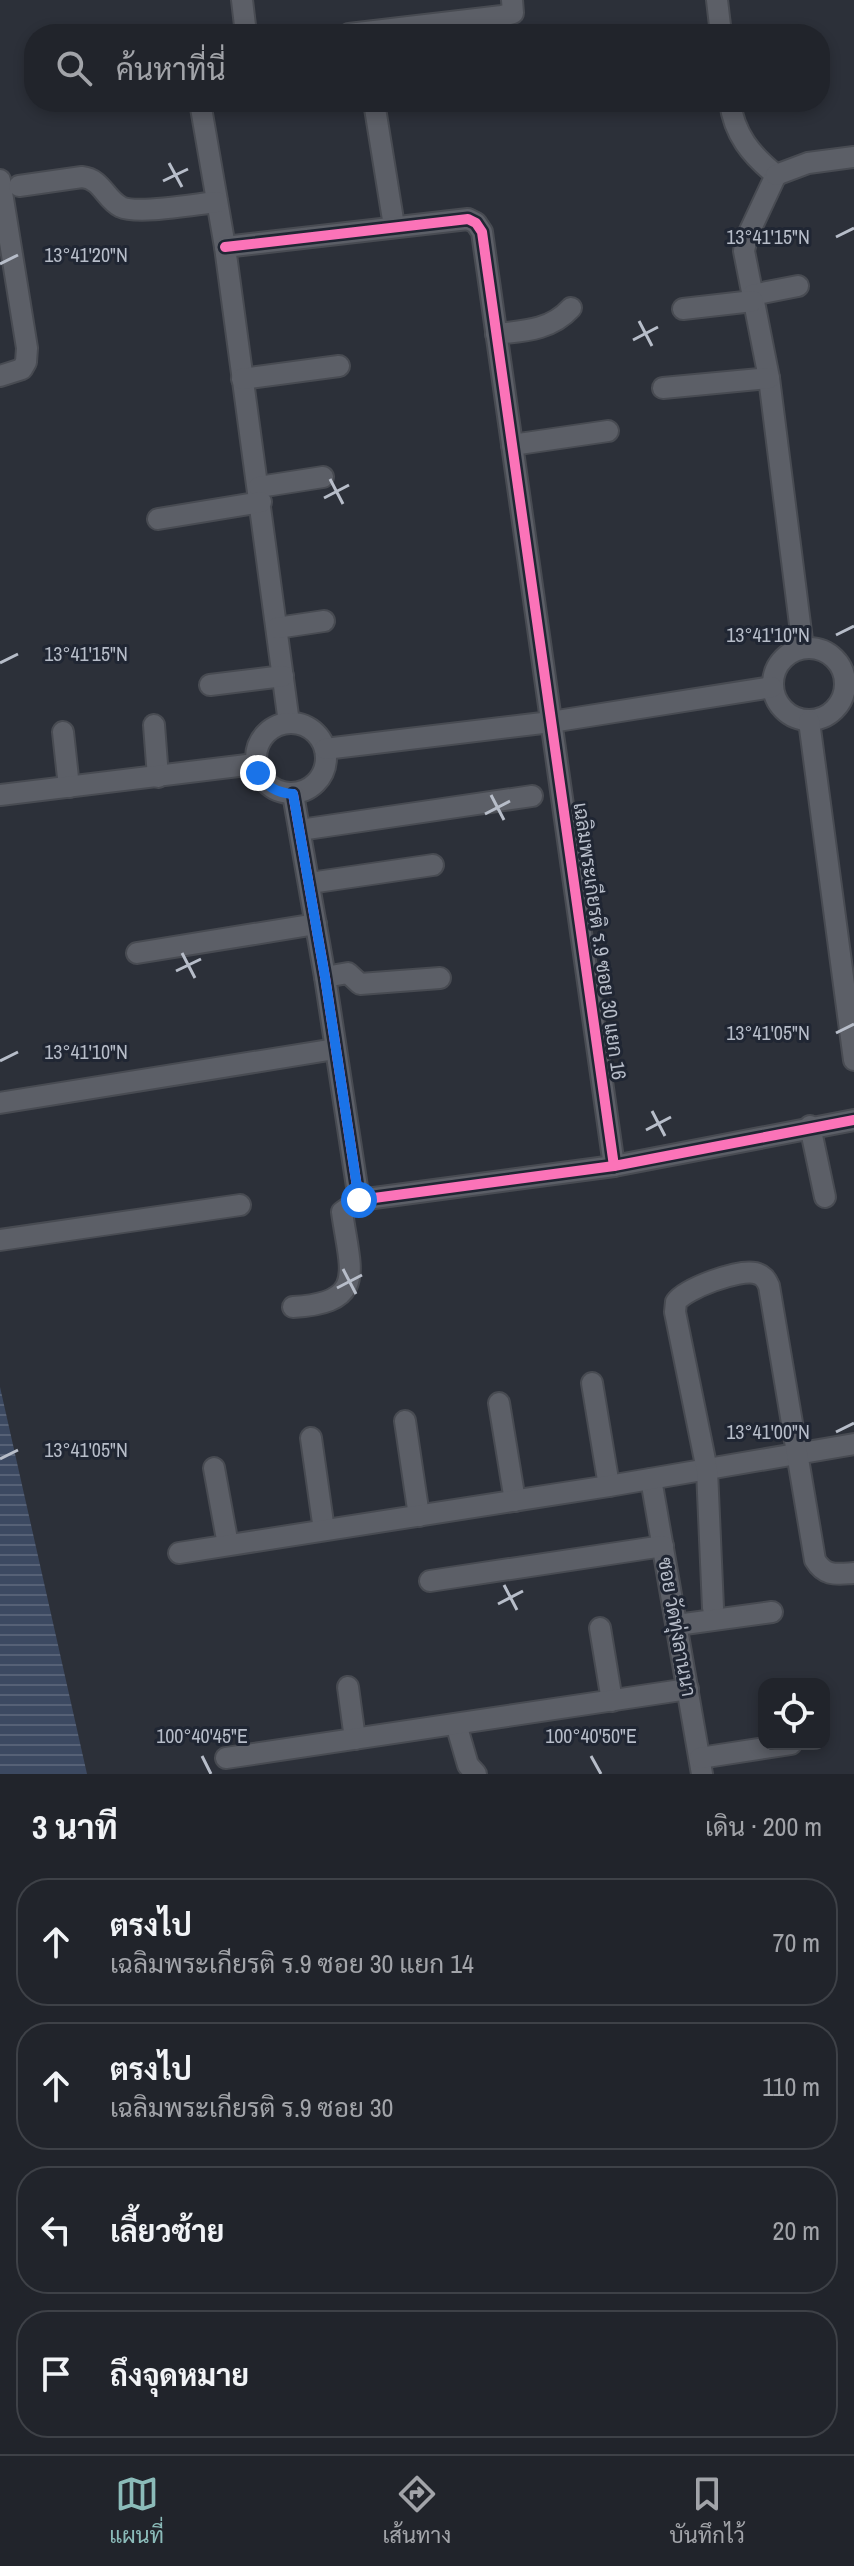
<!DOCTYPE html>
<html lang="th">
<meta charset="utf-8">
<style>
:root{--surface:#21242b;--page:#292c33;--text:#f1f3f6;--muted:#a2a4a9;--line:#3e4147;--accent:#8bbbb9}
body{margin:0;font-family:"Archivo Narrow",Sarabun,sans-serif;background:var(--page);color:var(--text)}
.controls{position:absolute;right:24px;bottom:24px;display:grid;overflow:hidden;border-radius:16px;box-shadow:0 4px 12px #0003}
.controls button{width:72px;height:72px;display:grid;place-items:center;padding:0;border:0;border-bottom:2px solid var(--line);background:var(--surface);color:var(--text);font:40px sans-serif}
.stop{position:absolute;width:24px;height:24px;margin:-18px;border:6px solid #1a73e8;border-radius:50%;background:#fff}
.stop.end{background:#1a73e8;border-color:#fff;box-shadow:0 2px 8px #0008}
.list{margin:0;padding:0;list-style:none}
h2{display:flex;justify-content:space-between;align-items:center;height:104px;margin:0;padding:0 32px;font-size:34px}
h2 small{font-size:26px;font-weight:400;color:var(--muted)}
.list li{display:grid;grid-template-columns:52px 1fr auto;gap:24px;align-items:center;box-sizing:border-box;height:128px;margin:0 16px 16px;padding:0 16px;border:2px solid var(--line);border-radius:32px}
.list b{display:block;font-size:30px;white-space:nowrap}
.list p{margin:0;font-size:26px;white-space:nowrap;color:var(--muted)}
.list em{font-size:26px;font-style:normal;color:var(--muted)}
.icon{flex:none;width:44px;height:44px;fill:none;stroke:currentColor;stroke-width:2;stroke-linecap:round;stroke-linejoin:round}
.map{position:relative;flex:none;width:854px;height:1774px;overflow:hidden}
.search{position:absolute;background:var(--surface);box-shadow:0 4px 12px #0003;left:24px;right:24px;top:24px;height:88px;display:flex;align-items:center;gap:20px;box-sizing:border-box;padding:0 28px;border-radius:32px;color:var(--muted);font-size:30px}
.sheet{height:680px;background:var(--surface)}
nav{display:flex;justify-content:space-around;align-items:center;box-sizing:border-box;height:112px;border-top:2px solid var(--line);background:var(--surface);font-size:22px;color:var(--muted)}
nav a{display:grid;justify-items:center;gap:4px}
nav .on{color:var(--accent)}
.map>svg:first-child{display:block}
</style>
<div class="map">
<svg width="854" height="1774" viewBox="0 0 854 1774">
<defs>
<pattern id="water-rules" width="6" height="5" patternUnits="userSpaceOnUse" patternTransform="scale(2)"><rect width="6" height="5" fill="#3c4961"/><path d="M0 2.5h6" fill="none" stroke="#566176"/></pattern>
</defs>
<rect width="100%" height="100%" fill="#2c3039"/>
<path fill="url(#water-rules)" d="M 0,1387 L 87,1774 L 0,1774 Z"/>
<g fill="none" stroke-linecap="round" stroke-linejoin="round">
<defs>
<g id="minor">
<path d="M 242,0 L 246,34"/>
<path d="M 717,0 L 721,34"/>
<path d="M 349,34 L 502,16 L 513,13 L 512,0"/>
<path d="M 200,102 L 225,247 L 289,723"/>
<path d="M 374,102 L 394,226"/>
<path d="M 730,102 C 734,134 751,155 776,175"/>
<path d="M 776,175 L 747,237 L 744,251 L 769,378 L 803,648"/>
<path d="M 776,175 L 808,163 L 854,157"/>
<path d="M 0,180 L 27,348 L 26,362 L 22,369 L 0,376"/>
<path d="M 19,186 L 82,177 C 102,179 105,199 121,207 C 138,215 196,204 217,202"/>
<path d="M 225,247 L 468,219 L 476,223 L 482,232 L 614,1166"/>
<path d="M 752,295 L 798,286"/>
<path d="M 683,309 L 753,301"/>
<path d="M 496,334 C 525,331 551,330 571,308"/>
<path d="M 242,379 L 339,366"/>
<path d="M 663,388 L 769,378"/>
<path d="M 512,445 L 608,431"/>
<path d="M 259,487 L 323,477"/>
<path d="M 158,519 L 261,502"/>
<path d="M 277,628 L 324,621"/>
<circle cx="809" cy="684" r="36"/>
<path d="M 210,685 L 283,676"/>
<path d="M 809,721 L 854,1060"/>
<circle cx="291" cy="758" r="35"/>
<path d="M 154,725 L 158,777"/>
<path d="M 63,732 L 69,787"/>
<path d="M 325,749 L 551,722 L 772,687"/>
<path d="M 293,794 L 325,977 L 359,1200 L 614,1166 L 854,1120"/>
<path d="M 0,795 L 255,764"/>
<path d="M 300,830 L 532,796"/>
<path d="M 310,883 L 433,865"/>
<path d="M 137,953 L 316,924"/>
<path d="M 325,977 L 348,973 L 360,984 L 440,978"/>
<path d="M 0,1103 L 335,1049"/>
<path d="M 810,1126 L 825,1197"/>
<path d="M 0,1240 L 240,1205"/>
<path d="M 293,1307 C 368,1303 350,1270 342,1212 L 359,1200"/>
<path d="M 592,1383 L 609,1486"/>
<path d="M 499,1403 L 515,1501"/>
<path d="M 405,1421 L 419,1516"/>
<path d="M 311,1438 L 324,1530"/>
<path d="M 214,1468 L 228,1545"/>
<path d="M 651,1479 L 702,1774"/>
<path d="M 179,1553 L 609,1486 L 854,1444"/>
<path d="M 430,1581 L 663,1546"/>
<path d="M 713,1608 L 707,1470 L 675,1312 L 676,1302 C 686,1288 739,1269 755,1273 C 763,1275 766,1279 769,1286 L 815,1560 C 825,1577 837,1574 854,1573"/>
<path d="M 677,1625 L 772,1612"/>
<path d="M 600,1628 L 612,1701"/>
<path d="M 348,1687 L 355,1739"/>
<path d="M 456,1724 L 468,1765 L 476,1774"/>
<path d="M 226,1758 L 688,1689"/>
<path d="M 700,1758 L 791,1744"/>
</g>
</defs>
<use href="#minor" stroke="#484b52" stroke-width="24"/>
<use href="#minor" stroke="#5c5f67" stroke-width="20"/>
<defs>
<g id="cycleway">
<path d="M 225,247 L 468,219 L 476,223 L 482,232 L 614,1166"/>
<path d="M 293,794 L 325,977 L 359,1200 L 614,1166 L 854,1120"/>
</g>
</defs>
<use href="#cycleway" stroke="#202633" stroke-width="15"/>
<use href="#cycleway" stroke="#fb73b8" stroke-width="10"/>
</g>
<g fill="none" stroke-linecap="round" stroke-linejoin="round">
<path stroke="#1a73e8" stroke-width="10" d="M 258,773 C 266,787 277,793 293,794 L 325,977 L 359,1200"/>
</g>
<path fill="none" stroke="#b7bdc9" stroke-width="3" d="M 169,163 L 182,187M 163,181 L 188,169M 836,237 L 854,228M 0,264 L 18,255M 639,321 L 652,346M 633,340 L 658,327M 330,479 L 343,504M 324,498 L 349,485M 836,635 L 854,626M 0,663 L 18,654M 491,795 L 504,820M 485,814 L 510,801M 182,953 L 195,978M 176,971 L 201,959M 836,1033 L 854,1024M 0,1061 L 18,1052M 652,1111 L 665,1136M 646,1130 L 671,1117M 343,1269 L 356,1294M 337,1288 L 362,1275M 836,1432 L 854,1423M 0,1459 L 18,1450M 504,1585 L 517,1610M 498,1604 L 523,1591M 202,1756 L 211,1774M 591,1756 L 601,1774"/>
<g text-anchor="middle" stroke-width="6" stroke-linejoin="round" paint-order="stroke">
<g font-size="20" fill="#b7bdc9" stroke="#202633">
<text transform="translate(600 941) rotate(82)" y="7">เฉลิมพระเกียรติ ร.9 ซอย 30 แยก 16</text>
<text transform="translate(677 1627) rotate(80)" y="7">ซอย วัดทุ่งลานนา</text>
</g>
</g>
<g font-size="20" text-anchor="middle" fill="#b7bdc9" stroke="#202633" stroke-width="6" stroke-linejoin="round" paint-order="stroke">
<text x="768" y="244">13°41'15"N</text>
<text x="86" y="262">13°41'20"N</text>
<text x="768" y="642">13°41'10"N</text>
<text x="86" y="661">13°41'15"N</text>
<text x="768" y="1040">13°41'05"N</text>
<text x="86" y="1059">13°41'10"N</text>
<text x="768" y="1439">13°41'00"N</text>
<text x="86" y="1457">13°41'05"N</text>
<text x="202" y="1743">100°40'45"E</text>
<text x="591" y="1743">100°40'50"E</text>
</g>
</svg>
<div class="controls">
<button><svg class="icon" aria-label="locate" viewBox="0 0 24 24"><circle cx="12" cy="12" r="6"/><path d="M12 2v4M12 18v4M2 12h4M18 12h4"/></svg></button>
</div>
<div class="stop" style="left:359px;top:1200px"></div>
<div class="stop end" style="left:258px;top:773px"></div>
<div class="search"><svg class="icon" aria-label="search" viewBox="0 0 24 24"><circle cx="10" cy="10" r="6"/><path d="M15 15l6 6"/></svg>ค้นหาที่นี่</div>
</div>
<section class="sheet">
<h2>3 นาที<small>เดิน · 200 m</small></h2>
<ul class="list">
<li><svg class="icon" aria-label="ahead" viewBox="0 0 24 24"><path d="M12 20V5M6 11l6-6 6 6"/></svg><div><b>ตรงไป</b><p>เฉลิมพระเกียรติ ร.9 ซอย 30 แยก 14</p></div><em>70 m</em></li>
<li><svg class="icon" aria-label="ahead" viewBox="0 0 24 24"><path d="M12 20V5M6 11l6-6 6 6"/></svg><div><b>ตรงไป</b><p>เฉลิมพระเกียรติ ร.9 ซอย 30</p></div><em>110 m</em></li>
<li><svg class="icon" aria-label="left" viewBox="0 0 24 24"><path d="M17 20v-9H6M10 6l-5 5 5 5"/></svg><div><b>เลี้ยวซ้าย</b></div><em>20 m</em></li>
<li><svg class="icon" aria-label="arrive" viewBox="0 0 24 24"><path d="M6 21V4h12l-3 4 3 4H6"/></svg><div><b>ถึงจุดหมาย</b></div></li>
</ul>
</section>
<nav>
<a class="on"><svg class="icon" aria-label="map" viewBox="0 0 24 24"><path d="M3 6l6-2 6 2 6-2v14l-6 2-6-2-6 2zM9 4v14M15 6v14"/></svg>แผนที่</a>
<a><svg class="icon" aria-label="directions" viewBox="0 0 24 24"><path d="M12 3l9 9-9 9-9-9zM9 14v-3h6M13 9l2 2-2 2"/></svg>เส้นทาง</a>
<a><svg class="icon" aria-label="saved" viewBox="0 0 24 24"><path d="M7 4h10v16l-5-4-5 4z"/></svg>บันทึกไว้</a>
</nav>
